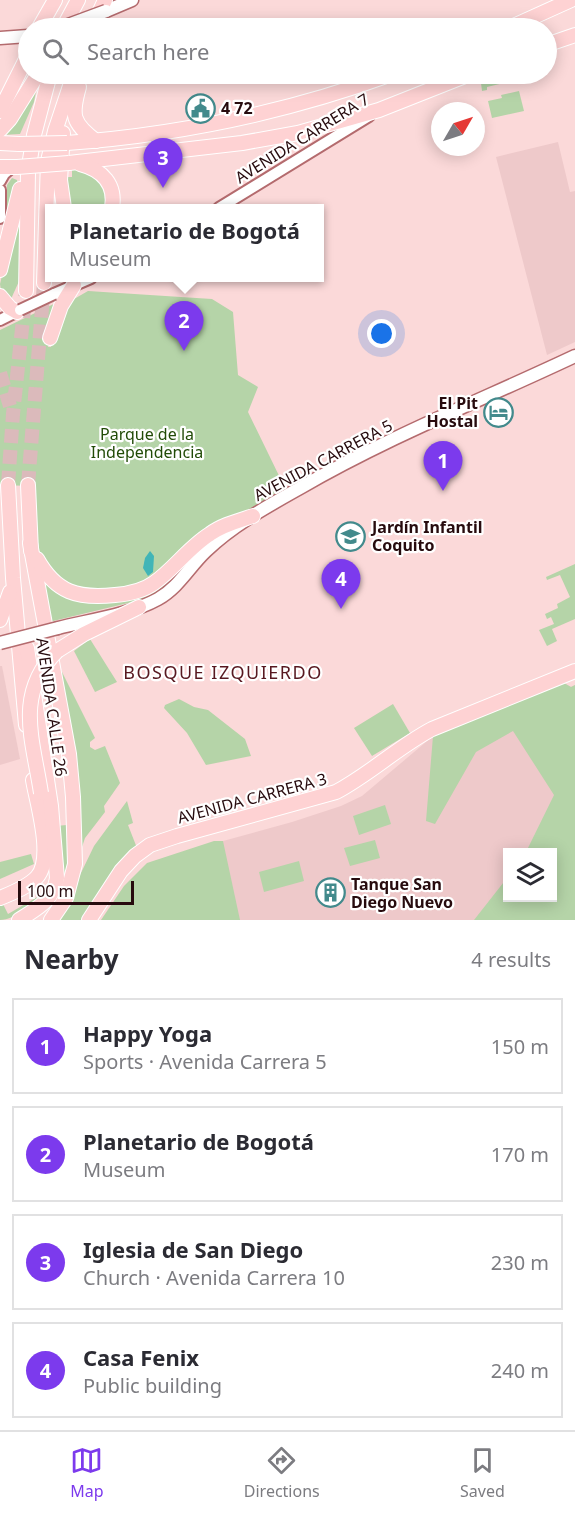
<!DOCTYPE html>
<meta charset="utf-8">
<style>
:root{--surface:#fff;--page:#f2f2f3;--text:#2b2b33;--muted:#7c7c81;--line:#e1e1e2;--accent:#7c3aed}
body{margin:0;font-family:"Noto Sans",sans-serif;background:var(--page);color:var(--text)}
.controls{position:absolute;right:18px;bottom:18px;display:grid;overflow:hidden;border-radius:0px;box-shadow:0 3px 15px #0003}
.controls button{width:54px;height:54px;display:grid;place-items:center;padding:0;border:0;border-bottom:2px solid var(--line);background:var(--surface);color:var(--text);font:30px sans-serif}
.compass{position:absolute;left:431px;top:102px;width:54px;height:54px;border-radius:50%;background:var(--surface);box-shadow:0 3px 15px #0003;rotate:51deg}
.scale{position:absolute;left:18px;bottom:15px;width:116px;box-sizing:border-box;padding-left:6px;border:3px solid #270b0e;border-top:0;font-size:16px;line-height:21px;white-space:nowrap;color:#270b0e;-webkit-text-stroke:4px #fff;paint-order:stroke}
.you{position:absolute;left:382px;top:334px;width:21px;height:21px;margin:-15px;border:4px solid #fff;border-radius:50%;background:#1a73e8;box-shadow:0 0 0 9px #1a73e833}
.badge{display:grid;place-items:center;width:39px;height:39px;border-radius:50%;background:var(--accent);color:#fff;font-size:20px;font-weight:700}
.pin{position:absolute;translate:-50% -50px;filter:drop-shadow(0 2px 3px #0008)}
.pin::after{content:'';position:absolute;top:32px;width:21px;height:18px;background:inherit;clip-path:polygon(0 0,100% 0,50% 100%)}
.popup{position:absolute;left:45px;top:204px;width:279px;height:78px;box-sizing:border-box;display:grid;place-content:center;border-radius:0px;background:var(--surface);filter:drop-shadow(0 2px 4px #0005);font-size:20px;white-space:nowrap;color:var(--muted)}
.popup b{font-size:22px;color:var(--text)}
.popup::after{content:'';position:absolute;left:50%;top:100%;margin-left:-12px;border:12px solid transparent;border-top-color:var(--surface)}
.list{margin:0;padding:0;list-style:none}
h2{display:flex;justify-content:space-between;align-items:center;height:78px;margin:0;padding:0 24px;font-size:26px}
h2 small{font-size:20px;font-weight:400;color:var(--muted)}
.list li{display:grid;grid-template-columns:39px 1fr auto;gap:18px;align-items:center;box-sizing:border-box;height:96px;margin:0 12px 12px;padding:0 12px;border:2px solid var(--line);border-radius:0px}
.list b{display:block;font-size:22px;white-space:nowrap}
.list p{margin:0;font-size:20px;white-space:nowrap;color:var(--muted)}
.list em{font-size:20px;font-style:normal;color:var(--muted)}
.icon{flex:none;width:33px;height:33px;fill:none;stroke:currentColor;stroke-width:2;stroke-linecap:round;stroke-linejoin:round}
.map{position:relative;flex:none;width:575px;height:920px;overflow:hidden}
.search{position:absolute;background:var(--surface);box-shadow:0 3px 15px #0003;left:18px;right:18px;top:18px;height:66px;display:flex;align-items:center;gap:15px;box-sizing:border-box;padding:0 21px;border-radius:33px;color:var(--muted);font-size:22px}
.sheet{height:510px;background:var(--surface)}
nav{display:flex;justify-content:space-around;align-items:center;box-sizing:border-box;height:84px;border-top:2px solid var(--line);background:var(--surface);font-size:16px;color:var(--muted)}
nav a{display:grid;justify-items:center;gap:3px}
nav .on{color:var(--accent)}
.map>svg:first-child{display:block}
</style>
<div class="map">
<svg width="575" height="920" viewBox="0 0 575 920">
<rect width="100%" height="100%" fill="#fbd9d9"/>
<g fill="#eec9ca" fill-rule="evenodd">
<path d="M 558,142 L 570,192 L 575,191 L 575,342 L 547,355 L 496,157 Z"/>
<path d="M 0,666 L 2,666 L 20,759 L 0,765 Z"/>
<path d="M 564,683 L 571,687 L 575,685 L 575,920 L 182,920 L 214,841 L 223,841 L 292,822 L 341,806 L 362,796 L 433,736 ZM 508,852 L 552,852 L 552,898 L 508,898 Z"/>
</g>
<g fill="#b5d4a8">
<path d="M 506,74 L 515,75 L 516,80 L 487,87 L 487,90 L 482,91 L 481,83 L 483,81 Z"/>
<path d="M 37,86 L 34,102 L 20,134 L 2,135 Z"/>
<path d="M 519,91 L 524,111 L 492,118 L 488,101 L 502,98 L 501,95 Z"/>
<path d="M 72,170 L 86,170 L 105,185 L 107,202 L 103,208 L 74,208 L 69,204 L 63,177 L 72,177 Z"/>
<path d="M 12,178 L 17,180 L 18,186 L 0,250 L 6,213 L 7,185 Z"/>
<path d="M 19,206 L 20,279 L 11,299 L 1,290 L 0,284 Z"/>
<path d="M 88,291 L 212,299 L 233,312 L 238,375 L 258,387 L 248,412 L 285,488 L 144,585 L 105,593 L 69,587 L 54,575 L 38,553 L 33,527 L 31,486 L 0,485 L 0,330 L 64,299 L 48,347 L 51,347 L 67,303 Z"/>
<path d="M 209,537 L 167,587 L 149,598 L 49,622 L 38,566 L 48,582 L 127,597 Z"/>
<path d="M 575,564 L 575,619 L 552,629 L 557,641 L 547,646 L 539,630 L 554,624 L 551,617 L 547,619 L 545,614 L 558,608 L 557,604 L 570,597 L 560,575 L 547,580 L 546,577 Z"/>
<path d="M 90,639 L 117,682 L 95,692 L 74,651 Z"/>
<path d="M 57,662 L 95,738 L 90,742 L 90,747 L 95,750 L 105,746 L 120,783 L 104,806 L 105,812 L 85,838 L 79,856 Z"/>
<path d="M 564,683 L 571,687 L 575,685 L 575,920 L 474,920 L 507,878 L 508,898 L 552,898 L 552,852 L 526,852 L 554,795 L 513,731 L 476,752 L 435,824 L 426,821 L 433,736 Z"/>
<path d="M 179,699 L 194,707 L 208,710 L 245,739 L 251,756 L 206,765 L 187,733 L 164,708 L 165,705 Z"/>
<path d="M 393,704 L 410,733 L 372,756 L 354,728 Z"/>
<path d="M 127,801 L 133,823 L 128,825 L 137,848 C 110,868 101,894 84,920 L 54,920 L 66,904 L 94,846 Z"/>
<path d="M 385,805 L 391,824 L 359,835 L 353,816 Z"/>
<path d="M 67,825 C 70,853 74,881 51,902 L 55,826 Z"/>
<path d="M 375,840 L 380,858 L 350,866 L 344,848 Z"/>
<path d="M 214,841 L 223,841 L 240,920 L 101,920 L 124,886 L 147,863 Z"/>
<path d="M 31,854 L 34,864 L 0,879 L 0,862 Z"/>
<path d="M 299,861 L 304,881 L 264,892 L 259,872 Z"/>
<path d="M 46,892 C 34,902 16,920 0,920 L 0,904 L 2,902 L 8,914 Z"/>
</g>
<path fill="#41b5b7" d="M 150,551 L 154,556 L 153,572 L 148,576 L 143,568 L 145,558 Z"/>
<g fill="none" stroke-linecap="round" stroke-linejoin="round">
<g stroke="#dbbabb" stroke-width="14" stroke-dasharray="14 7" stroke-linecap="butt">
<path d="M 0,373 L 10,406"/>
<path d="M 8,485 L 13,414 L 26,291"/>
<path d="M 28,485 L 44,283"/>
</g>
<defs>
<g id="tertiary">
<path d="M 0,181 L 4,174 L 12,167"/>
<path d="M 0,190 L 0,218"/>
<path d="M 219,208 L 369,116"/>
<path d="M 54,294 L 91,278"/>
<path d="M 0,320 L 20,310"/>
</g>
<g id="secondary">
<path d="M 106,11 L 132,0"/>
<path d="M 0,38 L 28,36"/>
<path d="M 58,628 C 90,620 129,615 158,599 C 179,587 189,567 206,551 C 233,525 268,506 300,488 C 388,437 484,399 575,356"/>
</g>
<g id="primary">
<path d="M 39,28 L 55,0"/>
<path d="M 63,28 L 78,0"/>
<path d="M 92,28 L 105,0"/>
<path d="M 509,28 L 571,0"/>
<path d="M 546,45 L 575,35"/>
<path d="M 79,87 C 71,115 72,123 96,141"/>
<path d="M 0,111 L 28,55"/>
<path d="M 0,130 L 10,119 L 38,74"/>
<path d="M 63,133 L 60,180 L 64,208"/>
<path d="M 0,143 L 19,144"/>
<path d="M 67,143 C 177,135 288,112 392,74"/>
<path d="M 69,163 L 242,143 L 298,133 L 379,110 L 470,74"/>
<path d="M 80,164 C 103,170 116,185 112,208"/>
<path d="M 0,167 L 17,167"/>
<path d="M 0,270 L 20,189"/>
<path d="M 44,283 L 48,161 L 55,131 L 74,74"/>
<path d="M 26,291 L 28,172 L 34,135 L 50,74"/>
<path d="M 0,296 L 10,308 L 17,312"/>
<path d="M 50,338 L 61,306 L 74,285"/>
<path d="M 8,485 L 13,578 L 26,725"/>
<path d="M 28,485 L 31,551"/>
<path d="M 30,543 L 69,754 L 73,797 L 75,864 L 66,898 L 51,920"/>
<path d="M 37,559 C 56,593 78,599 115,595 C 128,594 143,591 154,583 C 174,569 189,547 210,534 C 222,525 238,521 253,516"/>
<path d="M 0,620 L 10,592"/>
<path d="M 57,651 L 84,634 L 139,607"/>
<path d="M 0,898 C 12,893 28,887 37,877 C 54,858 37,804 33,780"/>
<path d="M 19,920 C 36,909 54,900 57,878 L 51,806 L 27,648"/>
<path d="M 89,920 L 121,871 L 135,856 L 150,845 L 177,836 L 336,792 C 370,774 398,747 432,729 L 575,671"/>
</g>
</defs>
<use href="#tertiary" stroke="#b46b6e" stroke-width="14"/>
<use href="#secondary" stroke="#b46b6e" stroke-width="15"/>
<use href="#primary" stroke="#fff" stroke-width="16"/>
<use href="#tertiary" stroke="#fff" stroke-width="10"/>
<use href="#secondary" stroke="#fff" stroke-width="12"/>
<use href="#primary" stroke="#fed2d3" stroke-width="14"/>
<defs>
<path id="tertiary-bridge" d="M 20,310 L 54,294"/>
<g id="secondary-bridge">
<path d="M 60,28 L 106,11"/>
<path d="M 0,643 L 58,628"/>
</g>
<g id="primary-bridge">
<path d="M 19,144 L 67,143"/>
<path d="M 17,167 L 69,163"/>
<path d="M 41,793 C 33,740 14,694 57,651"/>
</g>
</defs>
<use href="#tertiary-bridge" stroke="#b46b6e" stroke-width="14" stroke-linecap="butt"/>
<use href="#secondary-bridge" stroke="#b46b6e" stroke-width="15" stroke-linecap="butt"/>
<use href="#primary-bridge" stroke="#fff" stroke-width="16" stroke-linecap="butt"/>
<use href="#tertiary-bridge" stroke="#fff" stroke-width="10"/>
<use href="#secondary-bridge" stroke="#fff" stroke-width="12"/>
<use href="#primary-bridge" stroke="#fed2d3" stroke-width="14"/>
</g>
<defs>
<symbol id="civic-ring" viewBox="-11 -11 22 22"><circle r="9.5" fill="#fff" stroke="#428a8c" stroke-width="1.5"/><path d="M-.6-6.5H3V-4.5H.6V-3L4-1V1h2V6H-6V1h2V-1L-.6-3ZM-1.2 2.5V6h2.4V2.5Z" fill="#428a8c"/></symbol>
<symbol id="hotel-ring" viewBox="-11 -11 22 22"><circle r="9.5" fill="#fff" stroke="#428a8c" stroke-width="1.5"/><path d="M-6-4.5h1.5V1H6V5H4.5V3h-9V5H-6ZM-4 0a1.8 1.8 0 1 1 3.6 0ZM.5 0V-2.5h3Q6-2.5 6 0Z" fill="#428a8c"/></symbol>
<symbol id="school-ring" viewBox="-11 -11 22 22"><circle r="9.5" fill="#fff" stroke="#428a8c" stroke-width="1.5"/><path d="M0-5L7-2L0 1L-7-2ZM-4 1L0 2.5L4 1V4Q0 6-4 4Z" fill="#428a8c"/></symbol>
<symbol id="building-ring" viewBox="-11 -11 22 22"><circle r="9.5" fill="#fff" stroke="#428a8c" stroke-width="1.5"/><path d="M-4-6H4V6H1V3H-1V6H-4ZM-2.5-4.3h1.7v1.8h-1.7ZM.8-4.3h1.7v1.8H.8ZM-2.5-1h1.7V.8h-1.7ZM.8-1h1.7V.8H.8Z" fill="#428a8c"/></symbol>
</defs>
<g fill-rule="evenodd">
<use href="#civic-ring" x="184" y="92" width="33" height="33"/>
<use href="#hotel-ring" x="482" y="396" width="33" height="33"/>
<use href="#school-ring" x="334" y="520" width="33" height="33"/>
<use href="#building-ring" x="314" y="876" width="33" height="33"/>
</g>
<g text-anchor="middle" stroke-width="4.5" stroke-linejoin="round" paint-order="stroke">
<g font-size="16" font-weight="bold" fill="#270b0e" stroke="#fff" text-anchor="start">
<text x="221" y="114">4 72</text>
<text x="478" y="409" text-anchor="end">El Pit<tspan x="478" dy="18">Hostal</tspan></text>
<text x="372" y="533">Jardín Infantil<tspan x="372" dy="18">Coquito</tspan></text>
<text x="351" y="890">Tanque San<tspan x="351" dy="18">Diego Nuevo</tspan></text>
</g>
<g font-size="16" fill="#270b0e" stroke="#fff">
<text transform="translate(302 138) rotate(-32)" y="6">AVENIDA CARRERA 7</text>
<text transform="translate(323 460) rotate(-28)" y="6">AVENIDA CARRERA 5</text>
<text transform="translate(52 707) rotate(82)" y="6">AVENIDA CALLE 26</text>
<text transform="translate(252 798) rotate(-15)" y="6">AVENIDA CARRERA 3</text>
</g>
<g font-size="16" fill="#214b07" stroke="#fff">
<text x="147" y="440">Parque de la<tspan x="147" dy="18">Independencia</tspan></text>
</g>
<g font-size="18" letter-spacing="1.5" fill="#581820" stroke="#fff">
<text x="223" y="679">BOSQUE IZQUIERDO</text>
</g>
</g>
</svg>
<div class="controls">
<button><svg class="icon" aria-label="layers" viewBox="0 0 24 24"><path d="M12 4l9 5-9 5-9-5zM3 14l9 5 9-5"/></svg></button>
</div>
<svg class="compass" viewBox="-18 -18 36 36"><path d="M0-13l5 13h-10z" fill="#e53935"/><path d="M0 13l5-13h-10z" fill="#7c7c81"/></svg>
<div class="scale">100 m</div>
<div class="you"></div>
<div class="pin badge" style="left:443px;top:491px">1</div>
<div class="pin badge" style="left:184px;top:351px">2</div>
<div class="popup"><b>Planetario de Bogotá</b>Museum</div>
<div class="pin badge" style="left:163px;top:188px">3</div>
<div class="pin badge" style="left:341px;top:609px">4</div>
<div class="search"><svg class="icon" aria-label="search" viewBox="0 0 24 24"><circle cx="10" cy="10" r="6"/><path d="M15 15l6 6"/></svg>Search here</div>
</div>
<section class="sheet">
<h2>Nearby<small>4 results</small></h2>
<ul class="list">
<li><span class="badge">1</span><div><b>Happy Yoga</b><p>Sports · Avenida Carrera 5</p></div><em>150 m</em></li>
<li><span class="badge">2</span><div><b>Planetario de Bogotá</b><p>Museum</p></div><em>170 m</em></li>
<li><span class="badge">3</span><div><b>Iglesia de San Diego</b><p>Church · Avenida Carrera 10</p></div><em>230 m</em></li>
<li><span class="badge">4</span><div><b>Casa Fenix</b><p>Public building</p></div><em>240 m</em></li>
</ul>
</section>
<nav>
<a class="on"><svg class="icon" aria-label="map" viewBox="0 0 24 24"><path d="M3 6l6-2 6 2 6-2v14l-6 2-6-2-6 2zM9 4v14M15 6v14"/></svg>Map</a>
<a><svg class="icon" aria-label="directions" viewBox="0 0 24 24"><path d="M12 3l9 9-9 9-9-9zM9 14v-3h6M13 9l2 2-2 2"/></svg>Directions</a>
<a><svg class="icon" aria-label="saved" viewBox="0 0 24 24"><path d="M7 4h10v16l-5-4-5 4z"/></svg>Saved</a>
</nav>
